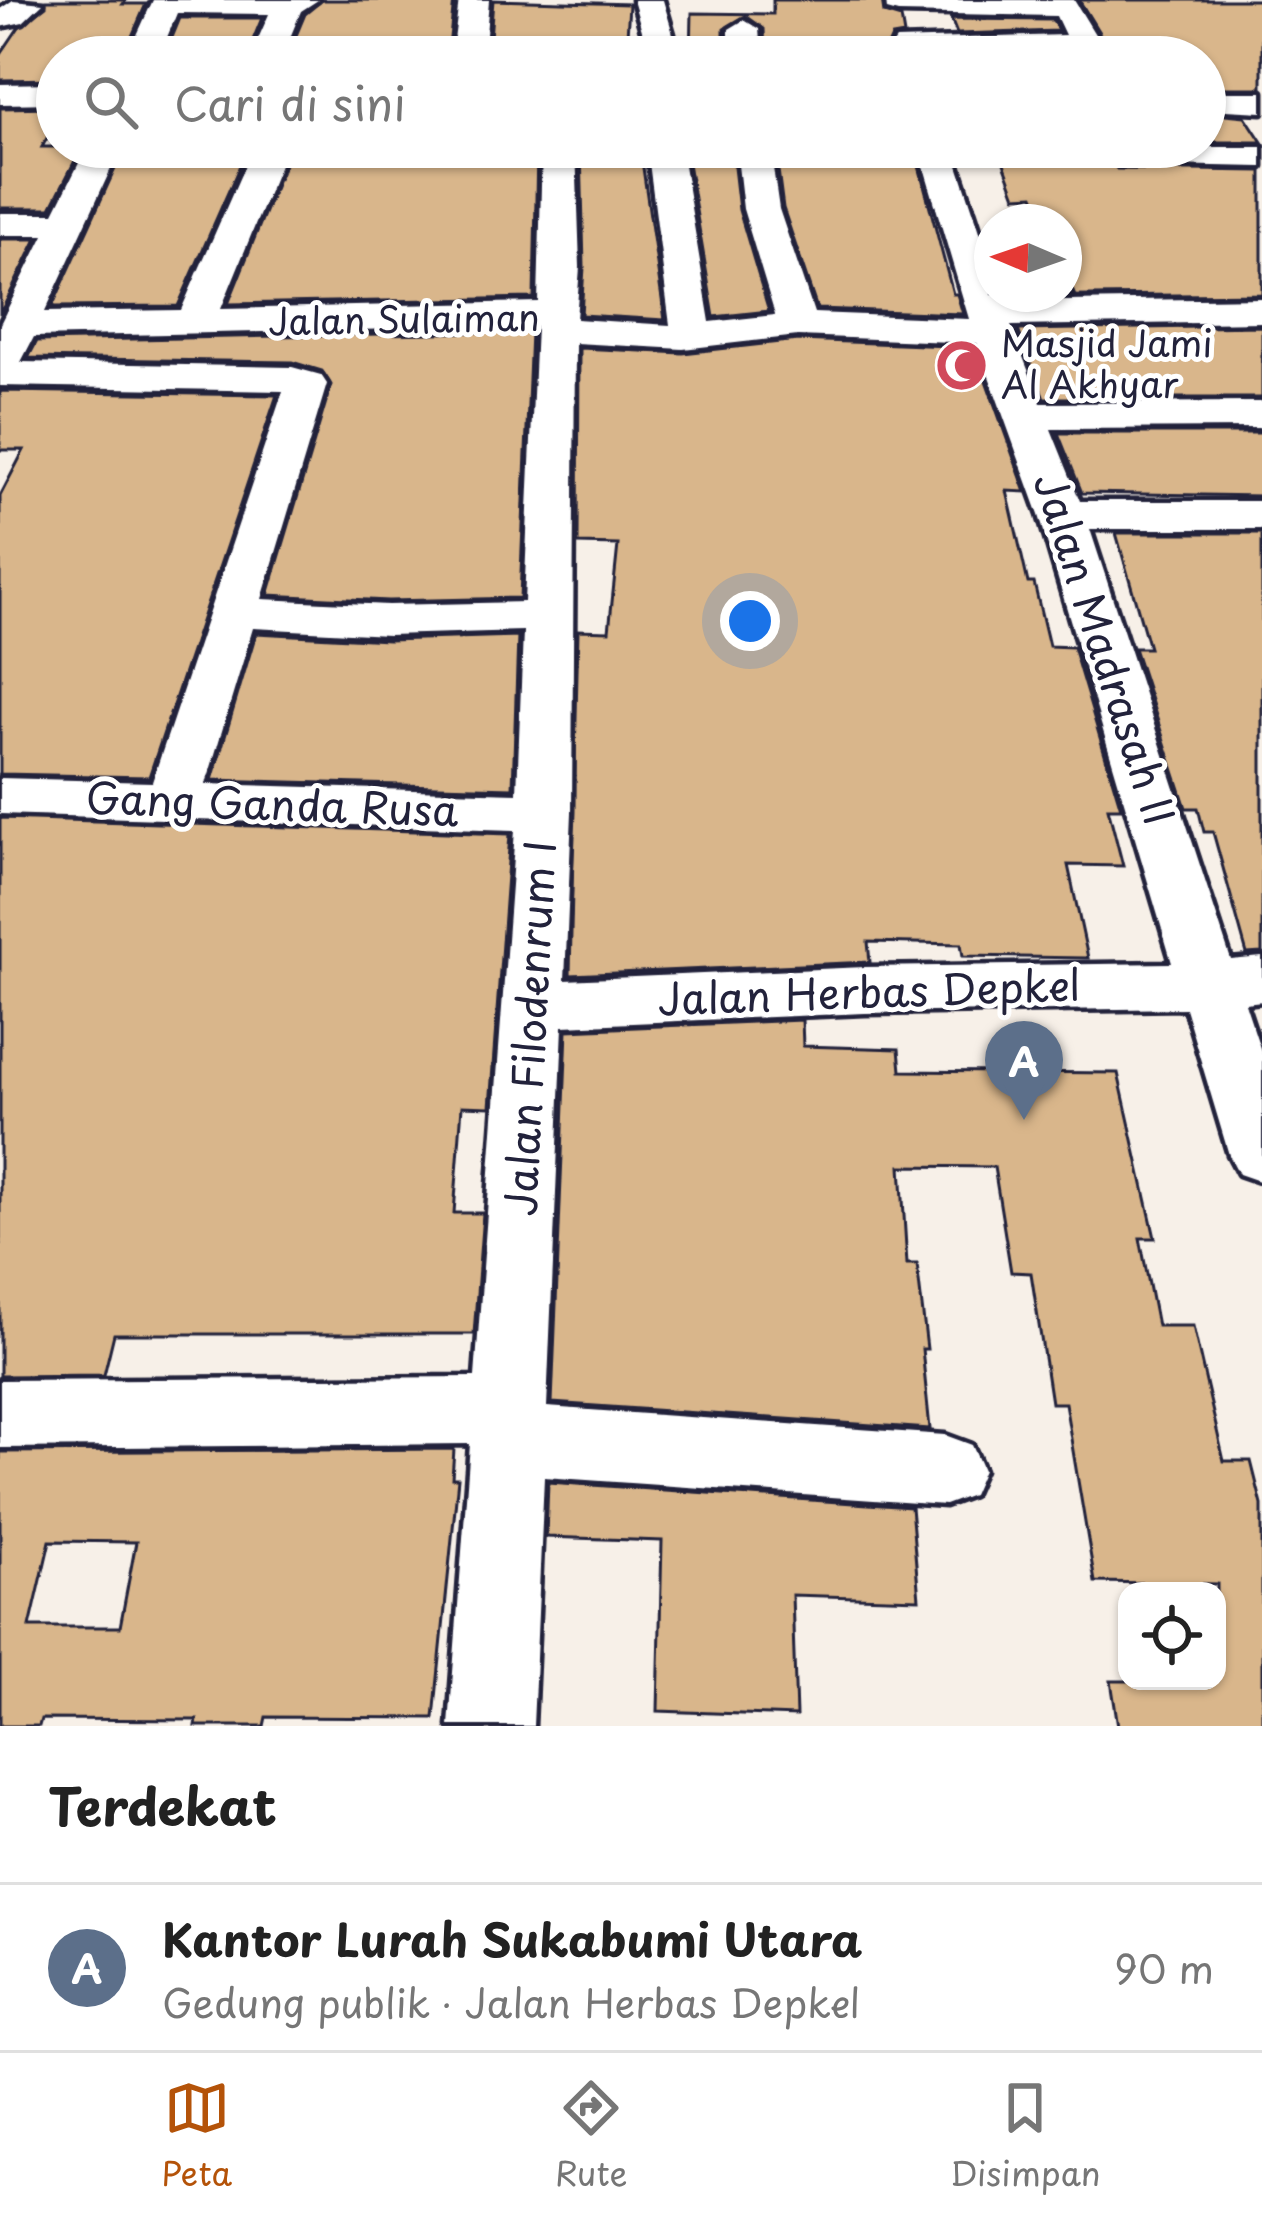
<!DOCTYPE html>
<html lang="id">
<meta charset="utf-8">
<style>
:root{--surface:#fff;--page:#f2f2f2;--text:#222;--muted:#767676;--line:#e0e0e0;--accent:#b45309}
body{margin:0;font-family:"Playpen Sans",sans-serif;background:var(--page);color:var(--text)}
.controls{position:absolute;right:36px;bottom:36px;display:grid;overflow:hidden;border-radius:24px;box-shadow:0 3px 9px #0004}
.controls button{width:108px;height:108px;display:grid;place-items:center;padding:0;border:0;border-bottom:3px solid var(--line);background:var(--surface);color:var(--text);font:60px sans-serif}
.compass{position:absolute;left:974px;top:204px;width:108px;height:108px;border-radius:50%;background:var(--surface);box-shadow:0 3px 9px #0004;rotate:272deg}
.you{position:absolute;left:750px;top:621px;width:42px;height:42px;margin:-30px;border:9px solid #fff;border-radius:50%;background:#1a73e8;box-shadow:0 0 0 18px #1a73e833}
.badge{display:grid;place-items:center;width:78px;height:78px;border-radius:50%;background:var(--accent);color:#fff;font-size:39px;font-weight:700}
.pin{position:absolute;translate:-50% -99px;filter:drop-shadow(0 3px 6px #0008)}
.pin::after{content:'';position:absolute;top:63px;width:42px;height:36px;background:inherit;clip-path:polygon(0 0,100% 0,50% 100%)}
.list{margin:0;padding:0;list-style:none}
h2{display:flex;justify-content:space-between;align-items:center;height:156px;margin:0;padding:0 48px;font-size:51px}
h2 small{font-size:39px;font-weight:400;color:var(--muted)}
.list li{display:grid;grid-template-columns:78px 1fr auto;gap:36px;align-items:center;box-sizing:border-box;height:168px;padding:0 48px;border-top:3px solid var(--line)}
.list b{display:block;font-size:45px;white-space:nowrap}
.list p{margin:0;font-size:39px;white-space:nowrap;color:var(--muted)}
.list em{font-size:39px;font-style:normal;color:var(--muted)}
.icon{flex:none;width:66px;height:66px;fill:none;stroke:currentColor;stroke-width:2;stroke-linecap:round;stroke-linejoin:round}
.map{position:relative;flex:none;width:1262px;height:1726px;overflow:hidden}
.search{position:absolute;background:var(--surface);box-shadow:0 3px 9px #0004;left:36px;right:36px;top:36px;height:132px;display:flex;align-items:center;gap:30px;box-sizing:border-box;padding:0 42px;border-radius:66px;color:var(--muted);font-size:45px}
.sheet{height:324px;background:var(--surface)}
nav{display:flex;justify-content:space-around;align-items:center;box-sizing:border-box;height:168px;border-top:3px solid var(--line);background:var(--surface);font-size:33px;color:var(--muted)}
nav a{display:grid;justify-items:center;gap:6px}
nav .on{color:var(--accent)}
.map>svg:first-child{display:block}
</style>
<div class="map">
<svg width="1262" height="1726" viewBox="0 0 1262 1726">
<rect width="100%" height="100%" fill="#f7f0e8"/>
<filter id="ink" filterUnits="userSpaceOnUse"><feTurbulence type="fractalNoise" baseFrequency=".00833" numOctaves="2"/><feDisplacementMap in="SourceGraphic" scale="24" xChannelSelector="R" yChannelSelector="G"/><feConvolveMatrix kernelMatrix="1 2 1 2 8 2 1 2 1" color-interpolation-filters="sRGB"/></filter>
<g filter="url(#ink)">
<g fill="#d9b68b" stroke="#22223b" stroke-width="3" fill-rule="evenodd">
<path d="M 46,0 L 126,0 L 123,4 L 146,4 L 123,57 L 57,57 L 57,79 L 0,80 L 0,55 L 19,27 L 46,6 Z"/>
<path d="M 322,0 L 454,0 L 448,57 L 287,57 L 305,14 Z"/>
<path d="M 493,0 L 629,4 L 626,52 L 611,52 L 611,57 L 489,52 Z"/>
<path d="M 773,0 L 882,0 L 884,13 L 901,18 L 904,35 L 892,37 L 887,48 L 900,57 L 765,57 L 764,29 L 746,16 L 724,29 L 724,57 L 691,57 L 692,13 L 773,14 Z"/>
<path d="M 1079,0 L 1262,0 L 1262,88 L 1220,88 L 1205,95 L 1205,57 L 1147,57 L 1143,49 L 1099,48 L 1103,39 Z"/>
<path d="M 180,18 L 262,18 L 246,57 L 164,57 Z"/>
<path d="M 951,19 L 1053,20 L 1058,31 L 957,34 Z"/>
<path d="M 57,107 L 57,120 L 42,147 L 82,147 L 51,208 L 0,208 L 0,108 Z"/>
<path d="M 1205,112 L 1245,116 L 1262,142 L 1205,142 Z"/>
<path d="M 125,147 L 198,147 L 207,160 L 231,160 L 241,147 L 248,147 L 178,306 L 52,307 Z"/>
<path d="M 291,147 L 537,149 L 534,298 L 228,304 Z"/>
<path d="M 640,147 L 665,320 L 581,315 L 584,267 L 581,148 Z"/>
<path d="M 775,147 L 914,147 L 953,294 L 957,294 L 963,314 L 817,309 L 783,208 Z"/>
<path d="M 998,147 L 1119,147 L 1108,156 L 1117,169 L 1262,171 L 1262,294 L 1006,297 L 1074,294 L 1064,268 L 1064,222 L 1045,222 L 1034,195 L 1016,196 Z"/>
<path d="M 732,150 L 739,210 L 769,311 L 714,317 L 686,151 Z"/>
<path d="M 0,239 L 37,239 L 0,314 Z"/>
<path d="M 1262,326 L 1262,398 L 1044,398 L 1018,330 Z"/>
<path d="M 531,331 L 520,598 L 388,601 L 268,595 L 331,385 L 322,371 L 292,362 L 28,358 L 37,341 Z"/>
<path d="M 798,340 L 974,347 L 1026,492 L 1007,491 L 1028,583 L 1034,583 L 1049,646 L 1073,647 L 1121,808 L 1108,808 L 1123,866 L 1068,865 L 1088,958 L 963,956 L 961,944 L 868,942 L 870,962 L 570,975 L 578,630 L 609,631 L 618,545 L 578,544 L 579,348 L 683,353 Z"/>
<path d="M 0,391 L 277,395 L 149,777 L 0,774 L 0,496 L 24,450 L 0,450 Z"/>
<path d="M 1058,433 L 1262,433 L 1262,496 L 1082,493 Z"/>
<path d="M 1116,533 L 1262,533 L 1262,953 L 1247,954 L 1213,832 L 1204,832 L 1198,808 L 1186,808 L 1134,648 L 1149,648 Z"/>
<path d="M 256,633 L 388,640 L 518,636 L 513,788 L 212,780 Z"/>
<path d="M 0,818 L 510,834 L 490,1107 L 462,1106 L 454,1213 L 483,1213 L 474,1334 L 114,1334 L 104,1375 L 0,1376 Z"/>
<path d="M 802,1020 L 803,1046 L 899,1049 L 901,1071 L 1118,1073 L 1155,1238 L 1140,1238 L 1157,1326 L 1193,1326 L 1224,1461 L 1251,1461 L 1262,1505 L 1262,1726 L 1118,1726 L 1111,1681 L 1217,1681 L 1217,1584 L 1095,1582 L 1065,1403 L 1051,1403 L 1031,1273 L 1011,1272 L 994,1167 L 901,1166 L 907,1264 L 917,1264 L 927,1349 L 922,1349 L 930,1429 L 552,1403 L 567,1030 Z"/>
<path d="M 454,1449 L 452,1478 L 458,1478 L 434,1718 L 266,1717 L 264,1726 L 196,1726 L 197,1720 L 41,1719 L 39,1726 L 0,1726 L 0,1452 ZM 50,1541 L 136,1542 L 120,1627 L 30,1627 Z"/>
<path d="M 548,1482 L 911,1507 L 919,1599 L 792,1595 L 796,1716 L 658,1711 L 662,1541 L 546,1537 Z"/>
</g>
<g fill="none" stroke-linecap="round" stroke-linejoin="round">
<defs>
<g id="minor">
<path d="M 13,0 L 43,3 L 23,22 L 0,27 L 0,9 Z"/>
<path d="M 153,0 L 318,0 L 301,11 L 282,57 L 250,57 L 269,14 L 177,13 L 159,57 L 127,57 Z"/>
<path d="M 459,0 L 489,0 L 484,57 L 452,57 Z"/>
<path d="M 633,0 L 663,0 L 673,34 L 673,57 L 641,57 L 643,34 Z"/>
<path d="M 886,0 L 1074,0 L 1099,41 L 1092,51 L 1081,53 L 907,56 L 891,47 L 896,40 L 1065,35 L 1056,16 L 898,13 L 887,10 Z"/>
<path d="M 744,20 L 759,29 L 761,57 L 729,57 L 729,29 Z"/>
<path d="M 57,83 L 57,103 L 0,104 L 0,84 Z"/>
<path d="M 1220,92 L 1262,92 L 1262,112 L 1208,109 L 1205,100 Z"/>
<path d="M 87,147 L 121,147 L 45,312 L 181,310 L 253,147 L 287,147 L 221,309 L 538,302 L 542,147 L 576,147 L 580,267 L 576,319 L 670,325 L 647,147 L 681,147 L 710,322 L 775,315 L 743,209 L 736,147 L 770,147 L 779,209 L 814,313 L 969,319 L 918,147 L 952,147 L 992,268 L 992,294 L 1001,294 L 1003,302 L 1262,298 L 1262,322 L 1011,326 L 1041,403 L 1262,402 L 1262,428 L 1051,429 L 1080,501 L 1262,501 L 1262,529 L 1090,529 L 1231,960 L 1262,957 L 1262,1001 L 1245,1003 L 1262,1054 L 1262,1182 L 1239,1174 L 1229,1155 L 1185,1008 L 865,1013 L 563,1026 L 547,1407 L 945,1435 L 972,1445 L 983,1470 L 972,1495 L 945,1505 L 544,1477 L 533,1726 L 449,1726 L 470,1444 L 0,1448 L 0,1380 L 475,1377 L 515,830 L 0,814 L 0,778 L 152,782 L 283,391 L 0,386 L 0,324 L 44,235 L 0,235 L 0,213 L 54,213 ZM 536,326 L 524,602 L 388,605 L 262,599 L 327,384 L 321,375 L 292,367 L 21,362 L 34,337 ZM 798,336 L 977,343 L 1039,515 L 1172,963 L 865,967 L 565,980 L 572,812 L 575,343 L 683,349 ZM 253,628 L 388,635 L 523,631 L 517,793 L 206,784 Z"/>
<path d="M 237,147 L 231,155 L 207,155 L 202,148 Z"/>
<path d="M 1127,147 L 1262,147 L 1262,167 L 1117,164 L 1112,157 Z"/>
</g>
</defs>
<use href="#minor" stroke="#22223b" stroke-width="9"/>
<use href="#minor" fill="#fff" fill-rule="evenodd"/>
</g>
</g>
<defs>
<symbol id="mosque-disc" viewBox="-11 -11 22 22"><circle r="9.5" fill="#d1495b" stroke="#fff"/><path d="M3.5-4.9A6 6 0 1 0 3.5 4.9A5 5 0 1 1 3.5-4.9Z" fill="#fff"/></symbol>
</defs>
<g fill-rule="evenodd">
<use href="#mosque-disc" x="932" y="336" width="59" height="59"/>
</g>
<g text-anchor="middle" stroke-width="10" stroke-linejoin="round" paint-order="stroke">
<g font-size="36" fill="#22223b" stroke="#fff">
<text transform="translate(404 320) rotate(-1)" y="13">Jalan Sulaiman</text>
</g>
<g font-size="36" fill="#22223b" stroke="#fff" text-anchor="start">
<text x="1001" y="357">Masjid Jami<tspan x="1001" dy="41">Al Akhyar</tspan></text>
</g>
<g font-size="42" fill="#22223b" stroke="#fff">
<text transform="translate(1104 649) rotate(72)" y="15">Jalan Madrasah II</text>
<text transform="translate(272 805) rotate(2)" y="15">Gang Ganda Rusa</text>
<text transform="translate(869 993) rotate(-2)" y="15">Jalan Herbas Depkel</text>
<text transform="translate(531 1028) rotate(-87)" y="15">Jalan Filodenrum I</text>
</g>
</g>
</svg>
<div class="controls">
<button><svg class="icon" aria-label="locate" viewBox="0 0 24 24"><circle cx="12" cy="12" r="6"/><path d="M12 2v4M12 18v4M2 12h4M18 12h4"/></svg></button>
</div>
<svg class="compass" viewBox="-18 -18 36 36"><path d="M0-13l5 13h-10z" fill="#e53935"/><path d="M0 13l5-13h-10z" fill="#767676"/></svg>
<div class="you"></div>
<div class="pin badge" style="left:1024px;top:1120px;background:#5c6f8a">A</div>
<div class="search"><svg class="icon" aria-label="search" viewBox="0 0 24 24"><circle cx="10" cy="10" r="6"/><path d="M15 15l6 6"/></svg>Cari di sini</div>
</div>
<section class="sheet">
<h2>Terdekat<small></small></h2>
<ul class="list">
<li><span class="badge" style="background:#5c6f8a">A</span><div><b>Kantor Lurah Sukabumi Utara</b><p>Gedung publik · Jalan Herbas Depkel</p></div><em>90 m</em></li>
</ul>
</section>
<nav>
<a class="on"><svg class="icon" aria-label="map" viewBox="0 0 24 24"><path d="M3 6l6-2 6 2 6-2v14l-6 2-6-2-6 2zM9 4v14M15 6v14"/></svg>Peta</a>
<a><svg class="icon" aria-label="directions" viewBox="0 0 24 24"><path d="M12 3l9 9-9 9-9-9zM9 14v-3h6M13 9l2 2-2 2"/></svg>Rute</a>
<a><svg class="icon" aria-label="saved" viewBox="0 0 24 24"><path d="M7 4h10v16l-5-4-5 4z"/></svg>Disimpan</a>
</nav>
